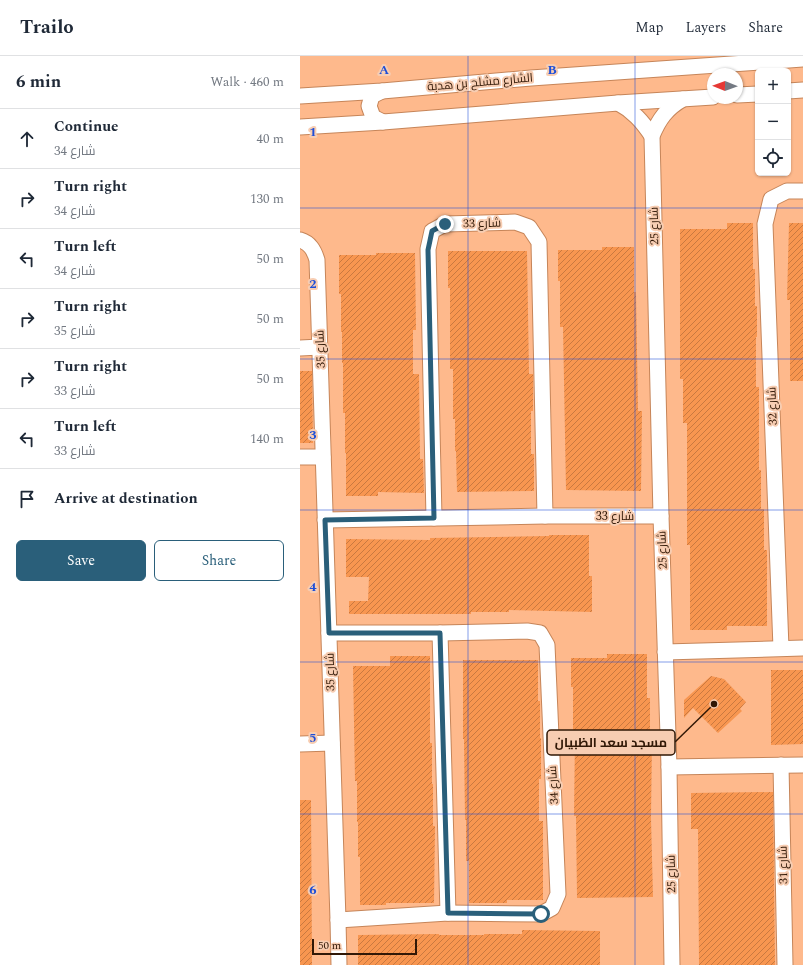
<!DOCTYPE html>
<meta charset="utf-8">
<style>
:root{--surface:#fff;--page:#f2f2f3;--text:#1f2937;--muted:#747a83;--line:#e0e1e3;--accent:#2a5f7a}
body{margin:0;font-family:Spectral,Cairo,serif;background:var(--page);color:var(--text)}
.controls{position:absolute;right:12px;top:12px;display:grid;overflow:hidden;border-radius:6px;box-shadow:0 1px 3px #0004}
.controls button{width:36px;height:36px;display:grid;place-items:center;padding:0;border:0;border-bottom:1px solid var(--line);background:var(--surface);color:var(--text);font:20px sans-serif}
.compass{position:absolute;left:407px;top:12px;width:36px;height:36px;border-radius:50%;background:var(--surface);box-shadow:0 1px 3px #0004;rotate:271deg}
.scale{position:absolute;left:12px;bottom:10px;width:105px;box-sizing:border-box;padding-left:4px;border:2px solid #311806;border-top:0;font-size:11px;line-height:14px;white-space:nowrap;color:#311806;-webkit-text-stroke:3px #f7cdb2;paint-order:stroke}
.stop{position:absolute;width:12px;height:12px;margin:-9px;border:3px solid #2a5f7a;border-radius:50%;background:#fff}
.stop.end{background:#2a5f7a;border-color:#fff;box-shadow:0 1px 4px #0008}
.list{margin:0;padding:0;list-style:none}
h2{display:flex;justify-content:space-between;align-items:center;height:52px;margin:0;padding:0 16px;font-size:17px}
h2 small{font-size:13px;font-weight:400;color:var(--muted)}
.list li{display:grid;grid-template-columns:26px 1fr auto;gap:12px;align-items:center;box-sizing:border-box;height:60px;padding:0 16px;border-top:1px solid var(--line)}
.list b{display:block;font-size:15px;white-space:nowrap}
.list p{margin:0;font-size:13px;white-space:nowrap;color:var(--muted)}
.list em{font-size:13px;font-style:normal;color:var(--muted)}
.actions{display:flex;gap:8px;padding:12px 16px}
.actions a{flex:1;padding:9px 0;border:1px solid var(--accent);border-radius:6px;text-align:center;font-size:14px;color:var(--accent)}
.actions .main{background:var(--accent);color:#fff}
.icon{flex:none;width:22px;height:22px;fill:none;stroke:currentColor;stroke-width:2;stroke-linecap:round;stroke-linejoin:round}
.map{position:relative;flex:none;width:503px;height:909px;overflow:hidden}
header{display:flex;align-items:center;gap:24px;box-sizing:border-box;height:56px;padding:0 20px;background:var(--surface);border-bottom:1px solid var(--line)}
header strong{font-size:19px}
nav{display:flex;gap:22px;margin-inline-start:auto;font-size:14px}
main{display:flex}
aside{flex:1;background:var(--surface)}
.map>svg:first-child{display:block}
</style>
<header>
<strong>Trailo</strong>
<nav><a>Map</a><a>Layers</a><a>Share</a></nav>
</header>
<main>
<aside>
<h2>6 min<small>Walk · 460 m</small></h2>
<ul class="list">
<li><svg class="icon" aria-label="ahead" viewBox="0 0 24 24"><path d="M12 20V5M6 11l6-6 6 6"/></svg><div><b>Continue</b><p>شارع 34</p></div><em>40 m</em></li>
<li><svg class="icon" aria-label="right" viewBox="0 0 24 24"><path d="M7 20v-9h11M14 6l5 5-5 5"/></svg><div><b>Turn right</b><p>شارع 34</p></div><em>130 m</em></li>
<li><svg class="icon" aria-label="left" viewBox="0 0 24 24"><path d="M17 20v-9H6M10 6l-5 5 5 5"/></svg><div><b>Turn left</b><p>شارع 34</p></div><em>50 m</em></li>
<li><svg class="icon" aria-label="right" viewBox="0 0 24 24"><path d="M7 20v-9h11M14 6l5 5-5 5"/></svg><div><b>Turn right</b><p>شارع 35</p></div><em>50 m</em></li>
<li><svg class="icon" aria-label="right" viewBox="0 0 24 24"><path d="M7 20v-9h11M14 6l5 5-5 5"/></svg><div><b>Turn right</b><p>شارع 33</p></div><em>50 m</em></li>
<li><svg class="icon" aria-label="left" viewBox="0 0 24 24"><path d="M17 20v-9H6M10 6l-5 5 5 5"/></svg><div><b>Turn left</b><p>شارع 33</p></div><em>140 m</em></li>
<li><svg class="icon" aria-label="arrive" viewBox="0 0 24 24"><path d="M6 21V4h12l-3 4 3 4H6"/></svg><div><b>Arrive at destination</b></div></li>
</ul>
<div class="actions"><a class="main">Save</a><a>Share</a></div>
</aside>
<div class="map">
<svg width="503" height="909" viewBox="0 0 503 909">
<defs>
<pattern id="building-hatch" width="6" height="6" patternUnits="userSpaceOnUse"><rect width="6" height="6" fill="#f89650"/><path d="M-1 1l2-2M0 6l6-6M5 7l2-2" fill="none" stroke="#c97940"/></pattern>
</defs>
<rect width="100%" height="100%" fill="#feb98c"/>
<g fill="url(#building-hatch)">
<path d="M 427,167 L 453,167 L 453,213 L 455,213 L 455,250 L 457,250 L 457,281 L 456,281 L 456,331 L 459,331 L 459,414 L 461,414 L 461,453 L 464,453 L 464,494 L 467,494 L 467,570 L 427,570 L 427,574 L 390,574 L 390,489 L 387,489 L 387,367 L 383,367 L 383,323 L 380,323 L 380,173 L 427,173 Z"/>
<path d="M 489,167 L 503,167 L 503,325 L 490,325 L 490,244 L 487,244 Z"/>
<path d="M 302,191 L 334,191 L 334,236 L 336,236 L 338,355 L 342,355 L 341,435 L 266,434 L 263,271 L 260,271 L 260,225 L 258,225 L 258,194 L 302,194 Z"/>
<path d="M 148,195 L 227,195 L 229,318 L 233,318 L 233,355 L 231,355 L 231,398 L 234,398 L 234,435 L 157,436 L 156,395 L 155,395 L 155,363 L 153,363 L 153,313 L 150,313 L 150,232 L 148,232 Z"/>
<path d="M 76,197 L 115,197 L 116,274 L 113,274 L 113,318 L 119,318 L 120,403 L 123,403 L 124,437 L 78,436 L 78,440 L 46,440 L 46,397 L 45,397 L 45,357 L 43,357 L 43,307 L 42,307 L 42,276 L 41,276 L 41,238 L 39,238 L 39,199 L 76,199 Z"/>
<path d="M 0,315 L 12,315 L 13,387 L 0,387 Z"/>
<path d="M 249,479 L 289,479 L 289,520 L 292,520 L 292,556 L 209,554 L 209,556 L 171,556 L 171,558 L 49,558 L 49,545 L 68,545 L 69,521 L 46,521 L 46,483 L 130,484 L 130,482 L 249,480 Z"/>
<path d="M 307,598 L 347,598 L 347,642 L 350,642 L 350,682 L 352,682 L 351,762 L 353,841 L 277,842 L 276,760 L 274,760 L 275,680 L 273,680 L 273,631 L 271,631 L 271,602 L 307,602 Z"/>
<path d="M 90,600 L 130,600 L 130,687 L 132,687 L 132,728 L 133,728 L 133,770 L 135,770 L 134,847 L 86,847 L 86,849 L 60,849 L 60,801 L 58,801 L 58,766 L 57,766 L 57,725 L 55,725 L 53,610 L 90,610 Z"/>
<path d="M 163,604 L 238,604 L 238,645 L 240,645 L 240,682 L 241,682 L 241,723 L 239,723 L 239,765 L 243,765 L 243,844 L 207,844 L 207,847 L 169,847 L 169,805 L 166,805 L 166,764 L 165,764 L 164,683 L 163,683 Z"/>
<path d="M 471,614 L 503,614 L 503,688 L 471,689 Z"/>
<path d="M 411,620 L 424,623 L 446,646 L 440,653 L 442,655 L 418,677 L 393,652 L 384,662 L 384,644 Z"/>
<path d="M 473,736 L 475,909 L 399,909 L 398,773 L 391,773 L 391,737 Z"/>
<path d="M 0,744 L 11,744 L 12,909 L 0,909 Z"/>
<path d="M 222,874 L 300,875 L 300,909 L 58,909 L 58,879 L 139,878 L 139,879 L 184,879 L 184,878 L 222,878 Z"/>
</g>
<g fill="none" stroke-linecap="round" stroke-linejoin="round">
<defs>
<g id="minor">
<path d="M 82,35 L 72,40 L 69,50 L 73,61 L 83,66"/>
<path d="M 488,35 L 503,34"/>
<path d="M 437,39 L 458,38"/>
<path d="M 0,40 L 82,35 L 231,22 L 503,3"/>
<path d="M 318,47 C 333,55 342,65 352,80"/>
<path d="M 0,71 L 83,66 L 318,47 L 413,41"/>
<path d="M 0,184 C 10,187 14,194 17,204 L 38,864 L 39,909"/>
<path d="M 0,292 L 20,291"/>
<path d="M 0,401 L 23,401"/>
<path d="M 134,462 L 128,193 L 132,175 L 145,168 L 215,166 L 229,171 L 239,186 L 245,460"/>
<path d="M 25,464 L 245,460 L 361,460"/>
<path d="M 29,577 L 140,577 L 227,575 L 240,577 L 247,589 L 258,838 L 252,852 L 241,858 L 148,857 L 38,864"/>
<path d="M 140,577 L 148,857"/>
<path d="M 481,592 L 465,168 L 471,143 L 487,135 L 503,135"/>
<path d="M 365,596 L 503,592"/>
<path d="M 0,688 L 32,687"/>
<path d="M 481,709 L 485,909"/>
<path d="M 369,711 L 503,709"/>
<path d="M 372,909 L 369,711 L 361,460 L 352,80 C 359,63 367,52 383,43"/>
</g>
</defs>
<use href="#minor" stroke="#c68559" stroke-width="17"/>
<use href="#minor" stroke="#fff" stroke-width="15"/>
</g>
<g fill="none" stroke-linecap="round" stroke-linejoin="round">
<path stroke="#2a5f7a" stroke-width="5" d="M 145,168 L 132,175 L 128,194 L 134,462 L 25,464 L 29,577 L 140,577 L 148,857 L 241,858"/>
</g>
<path fill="none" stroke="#1d4ed8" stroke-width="1" stroke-opacity="0.55" d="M 168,0 L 168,909M 335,0 L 335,909M 0,152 L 503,152M 0,303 L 503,303M 0,454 L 503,454M 0,606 L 503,606M 0,758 L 503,758"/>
<g text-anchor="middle" stroke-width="4" stroke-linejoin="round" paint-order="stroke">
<g font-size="12" fill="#311806" stroke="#f7cdb2">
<text transform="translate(180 26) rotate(-5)" y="4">الشارع مشلح بن هدبة</text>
<text transform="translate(182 167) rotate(-1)" y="4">شارع 33</text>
<text transform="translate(354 170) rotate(-91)" y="4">شارع 25</text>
<text transform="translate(20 293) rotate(-92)" y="4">شارع 35</text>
<text transform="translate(472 350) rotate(-92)" y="4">شارع 32</text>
<text x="315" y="464">شارع 33</text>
<text transform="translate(362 494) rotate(-92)" y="4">شارع 25</text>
<text transform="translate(30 616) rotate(-91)" y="4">شارع 35</text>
<text transform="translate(253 729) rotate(-93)" y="4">شارع 34</text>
<text transform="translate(483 809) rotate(-91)" y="4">شارع 31</text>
<text transform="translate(371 818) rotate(-91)" y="4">شارع 25</text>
</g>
</g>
<g font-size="13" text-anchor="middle" font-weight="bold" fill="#1d4ed8" stroke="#f7cdb2" stroke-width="4" stroke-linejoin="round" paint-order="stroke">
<text x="84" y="18">A</text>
<text x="252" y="18">B</text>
<text x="13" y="80">1</text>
<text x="13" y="232">2</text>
<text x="13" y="383">3</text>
<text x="13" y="535">4</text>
<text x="13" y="686">5</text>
<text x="13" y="838">6</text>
</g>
<path fill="none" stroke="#311806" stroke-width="1.5" d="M414 648L375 686"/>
<circle fill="#311806" stroke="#f7cdb2" stroke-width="1.5" cx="414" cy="648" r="4"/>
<rect fill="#f7cdb2" stroke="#311806" stroke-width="1.5" x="247" y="674" width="128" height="25" rx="4"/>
<g font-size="13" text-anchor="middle" font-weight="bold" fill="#311806">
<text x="311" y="691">مسجد سعد الظبيان</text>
</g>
</svg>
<div class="controls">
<button>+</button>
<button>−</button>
<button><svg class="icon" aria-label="locate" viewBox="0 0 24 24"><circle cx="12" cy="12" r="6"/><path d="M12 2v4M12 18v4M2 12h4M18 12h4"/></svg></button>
</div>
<svg class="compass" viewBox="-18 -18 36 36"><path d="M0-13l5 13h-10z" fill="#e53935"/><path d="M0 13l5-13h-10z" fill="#747a83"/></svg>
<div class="scale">50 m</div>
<div class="stop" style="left:241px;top:858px"></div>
<div class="stop end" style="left:145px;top:168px"></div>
</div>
</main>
